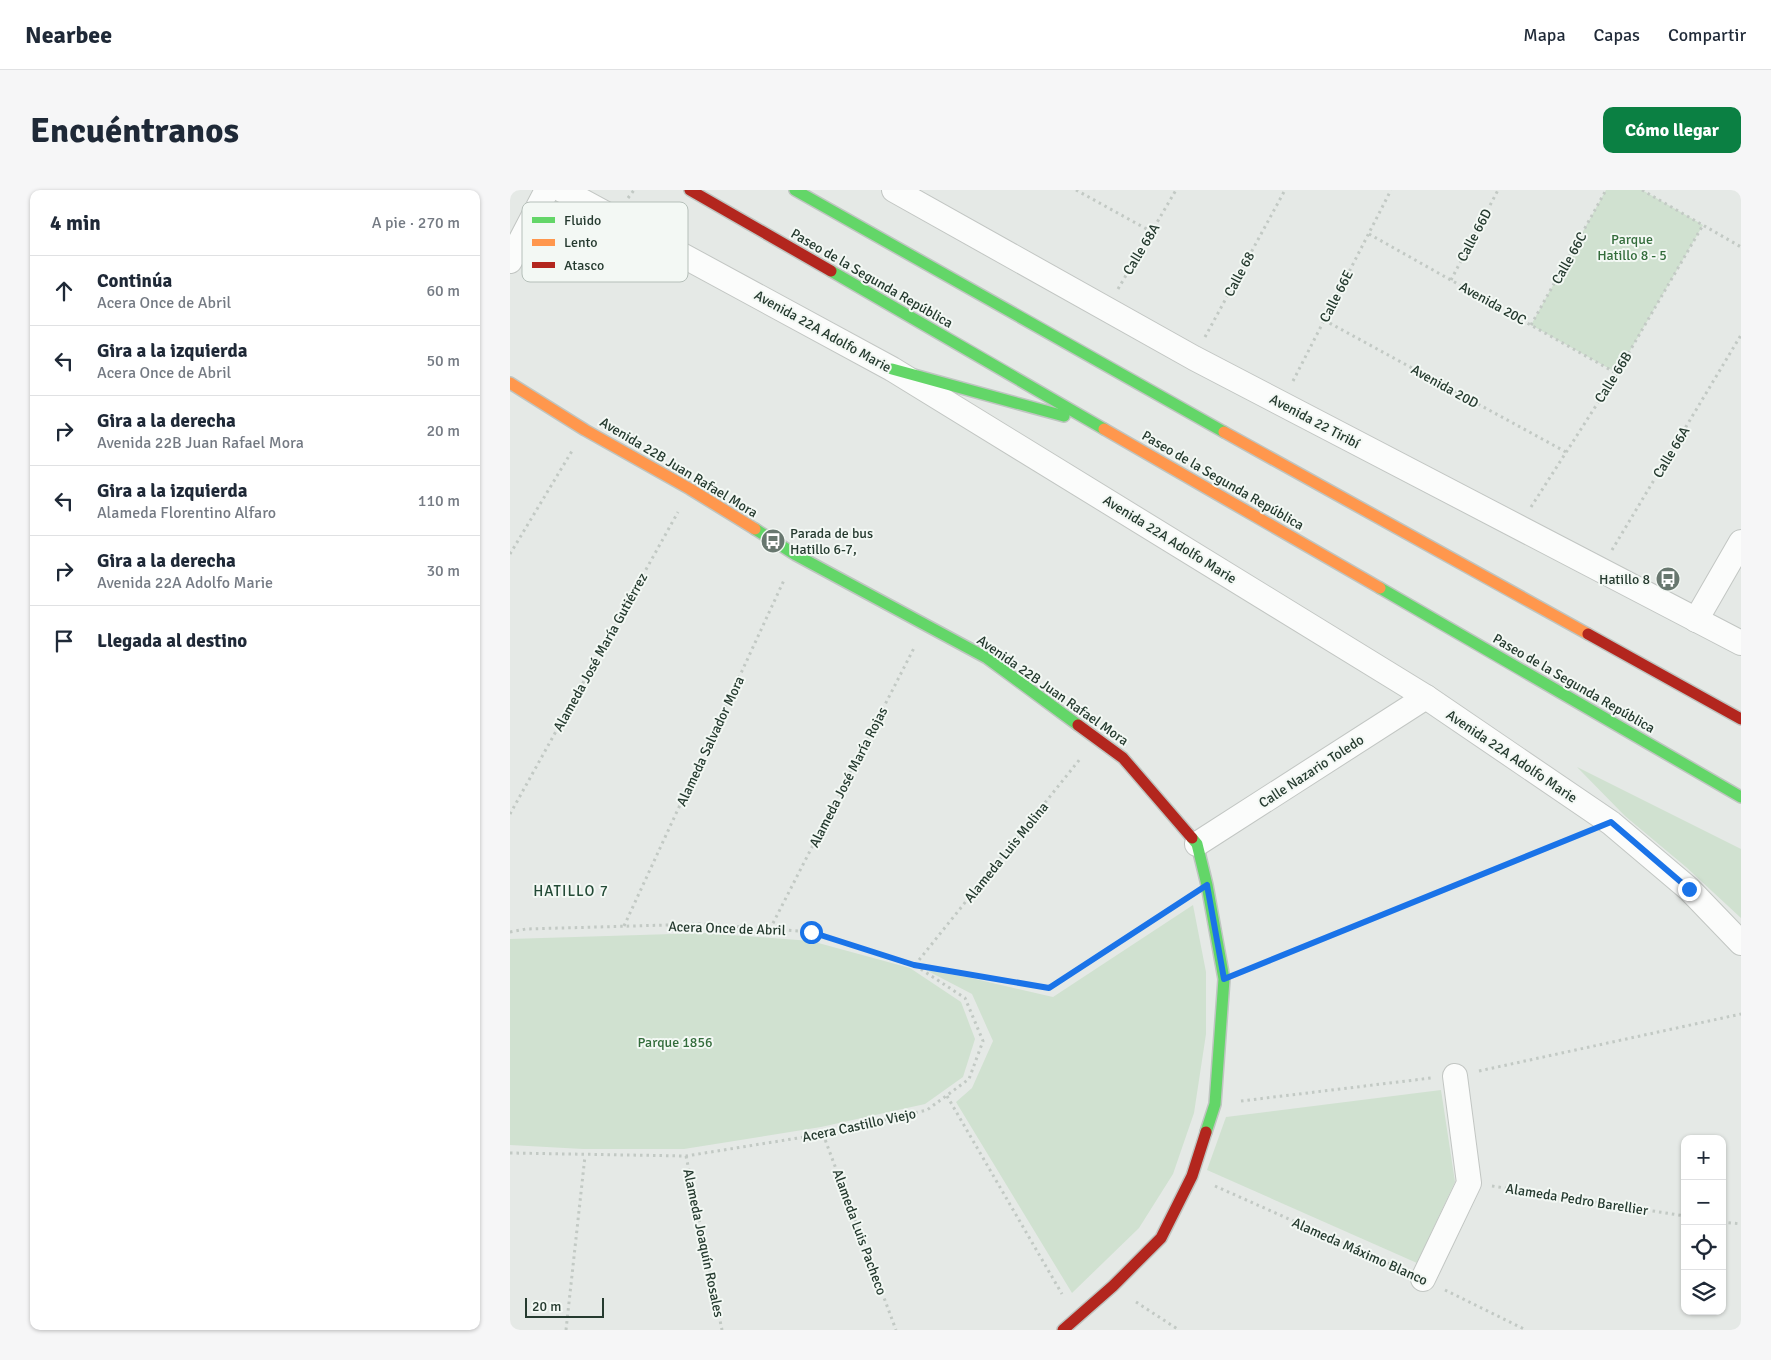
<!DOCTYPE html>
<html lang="es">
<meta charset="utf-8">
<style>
:root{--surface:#fff;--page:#f6f6f7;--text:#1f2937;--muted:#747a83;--line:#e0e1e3;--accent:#0b8043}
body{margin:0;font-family:Signika,sans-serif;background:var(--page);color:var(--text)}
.controls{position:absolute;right:15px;bottom:15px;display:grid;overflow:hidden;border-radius:10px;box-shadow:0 1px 4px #0004}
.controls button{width:45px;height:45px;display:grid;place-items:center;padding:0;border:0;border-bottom:1px solid var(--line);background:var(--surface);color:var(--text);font:25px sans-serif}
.scale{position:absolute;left:15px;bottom:12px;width:79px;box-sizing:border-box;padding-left:5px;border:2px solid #253a2f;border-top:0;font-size:14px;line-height:18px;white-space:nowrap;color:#253a2f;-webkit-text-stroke:4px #f3f8f4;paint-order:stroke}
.stop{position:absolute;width:15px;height:15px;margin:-11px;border:4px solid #1a73e8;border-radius:50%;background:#fff}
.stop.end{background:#1a73e8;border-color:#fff;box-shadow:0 1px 5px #0008}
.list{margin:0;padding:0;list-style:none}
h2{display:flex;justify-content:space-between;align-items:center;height:65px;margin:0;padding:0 20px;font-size:21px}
h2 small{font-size:16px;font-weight:400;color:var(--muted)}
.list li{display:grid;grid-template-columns:32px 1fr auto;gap:15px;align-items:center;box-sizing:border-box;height:70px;padding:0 20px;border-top:1px solid var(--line)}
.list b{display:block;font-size:19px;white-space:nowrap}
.list p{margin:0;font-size:16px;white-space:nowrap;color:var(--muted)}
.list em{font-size:16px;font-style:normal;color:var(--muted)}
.icon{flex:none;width:28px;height:28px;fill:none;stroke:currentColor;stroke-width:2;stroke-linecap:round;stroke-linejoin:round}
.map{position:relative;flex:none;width:1231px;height:1140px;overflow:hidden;border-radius:10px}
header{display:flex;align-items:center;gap:30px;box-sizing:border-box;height:70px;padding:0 25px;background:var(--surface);border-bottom:1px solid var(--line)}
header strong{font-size:24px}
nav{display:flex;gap:28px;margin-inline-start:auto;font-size:18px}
.intro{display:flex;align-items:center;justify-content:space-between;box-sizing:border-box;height:120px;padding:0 30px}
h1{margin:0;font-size:35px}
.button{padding:12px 22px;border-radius:10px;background:var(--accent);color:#fff;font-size:18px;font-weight:700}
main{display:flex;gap:30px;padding:0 30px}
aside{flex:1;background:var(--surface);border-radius:10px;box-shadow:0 1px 4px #0004}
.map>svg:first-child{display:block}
</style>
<header>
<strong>Nearbee</strong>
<nav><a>Mapa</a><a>Capas</a><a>Compartir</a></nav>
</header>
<div class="intro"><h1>Encuéntranos</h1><a class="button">Cómo llegar</a></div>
<main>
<aside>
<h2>4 min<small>A pie · 270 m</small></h2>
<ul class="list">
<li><svg class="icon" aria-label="ahead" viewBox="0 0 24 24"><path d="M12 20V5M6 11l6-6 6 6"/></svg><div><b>Continúa</b><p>Acera Once de Abril</p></div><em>60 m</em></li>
<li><svg class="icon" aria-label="left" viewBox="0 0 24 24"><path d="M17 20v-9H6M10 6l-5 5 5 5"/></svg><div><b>Gira a la izquierda</b><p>Acera Once de Abril</p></div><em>50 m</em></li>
<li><svg class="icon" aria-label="right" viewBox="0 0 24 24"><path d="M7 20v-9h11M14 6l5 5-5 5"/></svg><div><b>Gira a la derecha</b><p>Avenida 22B Juan Rafael Mora</p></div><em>20 m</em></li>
<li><svg class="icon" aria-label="left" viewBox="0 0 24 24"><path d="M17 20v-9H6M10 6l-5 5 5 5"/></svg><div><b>Gira a la izquierda</b><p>Alameda Florentino Alfaro</p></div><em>110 m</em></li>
<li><svg class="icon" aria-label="right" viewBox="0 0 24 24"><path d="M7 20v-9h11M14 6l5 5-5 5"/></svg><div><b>Gira a la derecha</b><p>Avenida 22A Adolfo Marie</p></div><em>30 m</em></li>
<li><svg class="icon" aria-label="arrive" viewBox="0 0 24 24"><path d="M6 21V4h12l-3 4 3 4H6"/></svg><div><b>Llegada al destino</b></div></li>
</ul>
</aside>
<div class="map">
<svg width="1231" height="1140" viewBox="0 0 1231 1140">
<rect width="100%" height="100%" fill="#e5e9e6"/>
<g fill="#d0e1d0">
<path d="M 1096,0 L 1132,0 L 1193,35 L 1107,183 L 1021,135 Z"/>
<path d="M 1067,577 L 1231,659 L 1231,728 L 1176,677 L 1115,626 Z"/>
<path d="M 683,715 L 696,782 L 696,844 L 684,923 L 663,984 L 629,1038 L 562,1103 L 446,912 L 462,898 L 483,851 L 462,804 L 416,780 L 461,788 L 543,807 Z"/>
<path d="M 195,743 L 301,751 L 400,778 L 451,812 L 465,849 L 453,887 L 415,914 L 311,937 L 174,959 L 73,959 L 0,955 L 0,749 Z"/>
<path d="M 931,900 L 945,992 L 907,1073 L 697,980 L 716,927 Z"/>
</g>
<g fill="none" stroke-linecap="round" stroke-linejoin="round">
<defs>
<g id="street">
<path d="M 52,0 L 382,179 L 916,507 L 1101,633 L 1179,699 L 1231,753"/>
<path d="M 384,0 L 684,168 L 1231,453"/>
<path d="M 0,71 L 37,0"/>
<path d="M 1186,430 L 1231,352"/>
<path d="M 687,654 L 916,507"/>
<path d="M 913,1089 L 959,993 L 945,886"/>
</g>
<g id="fast">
<path d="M 285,0 L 714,242"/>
<path d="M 321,81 L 594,239"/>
<path d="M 382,179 L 554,226"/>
<path d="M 245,339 L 286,365 L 477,468 L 568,535"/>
<path d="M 870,398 L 1231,607"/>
<path d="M 682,648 L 687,654 L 697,695 L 714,789 L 705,914 L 696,942"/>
</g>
<g id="slow">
<path d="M 0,193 L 75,240 L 180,299 L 245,339"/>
<path d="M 594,239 L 870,398"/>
<path d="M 714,242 L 1078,444"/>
</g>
<g id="jam">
<path d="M 180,0 L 321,81"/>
<path d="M 1078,444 L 1231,529"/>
<path d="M 568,535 L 613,568 L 682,648"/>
<path d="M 553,1140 L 603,1096 L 651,1048 L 682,986 L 696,942"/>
</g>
</defs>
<use href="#street" stroke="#c2c6c3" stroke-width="26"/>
<use href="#fast" stroke="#bfc5c1" stroke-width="14"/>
<use href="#slow" stroke="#bfc5c1" stroke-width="14"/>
<use href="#jam" stroke="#bfc5c1" stroke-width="14"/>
<g stroke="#c2c9c4" stroke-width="3" stroke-dasharray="2.5 4" stroke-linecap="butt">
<path d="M 566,0 L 642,42"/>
<path d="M 1132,0 L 1231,57"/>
<path d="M 118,8 L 124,0"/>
<path d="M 859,44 L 1106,183"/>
<path d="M 941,90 L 988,0"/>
<path d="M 608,99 L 666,0"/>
<path d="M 814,130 L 1056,262"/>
<path d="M 1021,135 L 1096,0"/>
<path d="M 695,147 L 775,0"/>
<path d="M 783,191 L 881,0"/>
<path d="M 1021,317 L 1107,183 L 1193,35"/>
<path d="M 1102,360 L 1231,145"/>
<path d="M 0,364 L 62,261"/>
<path d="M 0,624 L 168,322"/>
<path d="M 114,736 L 275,388"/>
<path d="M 260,739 L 404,458"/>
<path d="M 0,742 L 16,739 L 194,734 L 301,742 L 404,775 L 539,799 L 674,710"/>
<path d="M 405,775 L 570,569"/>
<path d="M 740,778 L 1073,644"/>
<path d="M 969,881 L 1231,824"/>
<path d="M 437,906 L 552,1104"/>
<path d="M 731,911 L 921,888"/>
<path d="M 313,944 L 386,1140"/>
<path d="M 0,963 L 176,966 L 313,944 L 417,920 L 459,889 L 473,851 L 455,808 L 406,776"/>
<path d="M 176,966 L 212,1140"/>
<path d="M 705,996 L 891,1079"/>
<path d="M 982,996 L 1175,1026"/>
<path d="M 1212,1032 L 1231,1034"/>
<path d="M 935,1100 L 1016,1140"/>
<path d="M 626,1112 L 669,1140"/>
<path d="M 56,1140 L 75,966"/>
</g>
<use href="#street" stroke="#fbfcfb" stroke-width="24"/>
<use href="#fast" stroke="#63d668" stroke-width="11"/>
<use href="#slow" stroke="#ff974d" stroke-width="11"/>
<use href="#jam" stroke="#b3261e" stroke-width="11"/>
</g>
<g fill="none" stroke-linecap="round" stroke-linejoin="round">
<path stroke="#1a73e8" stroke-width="6" d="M 301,742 L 404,775 L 539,798 L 697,695 L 714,789 L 1101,632 L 1179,699"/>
</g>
<defs>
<symbol id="bus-disc" viewBox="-11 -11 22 22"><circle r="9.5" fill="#68776f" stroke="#f3f8f4"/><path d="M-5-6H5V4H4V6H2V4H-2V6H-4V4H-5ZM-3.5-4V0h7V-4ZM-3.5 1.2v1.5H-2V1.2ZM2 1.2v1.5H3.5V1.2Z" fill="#fff"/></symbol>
</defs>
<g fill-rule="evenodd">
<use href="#bus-disc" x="249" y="337" width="28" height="28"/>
<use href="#bus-disc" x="1144" y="375" width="28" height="28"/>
</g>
<g text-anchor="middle" stroke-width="4" stroke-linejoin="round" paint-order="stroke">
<g font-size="14" fill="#253a2f" stroke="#f3f8f4">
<text transform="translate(964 45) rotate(-62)" y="5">Calle 66D</text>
<text transform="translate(631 59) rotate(-59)" y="5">Calle 68A</text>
<text transform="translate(1059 68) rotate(-61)" y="5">Calle 66C</text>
<text transform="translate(729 84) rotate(-62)" y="5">Calle 68</text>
<text transform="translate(362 88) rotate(30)" y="5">Paseo de la Segunda República</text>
<text transform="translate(826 106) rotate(-63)" y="5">Calle 66E</text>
<text transform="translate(983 113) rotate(29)" y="5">Avenida 20C</text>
<text transform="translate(313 141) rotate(29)" y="5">Avenida 22A Adolfo Marie</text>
<text transform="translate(1103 187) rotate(-58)" y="5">Calle 66B</text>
<text transform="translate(935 196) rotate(29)" y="5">Avenida 20D</text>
<text transform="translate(805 231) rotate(28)" y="5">Avenida 22 Tiribí</text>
<text transform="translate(1161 262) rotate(-59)" y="5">Calle 66A</text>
<text transform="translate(169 277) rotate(31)" y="5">Avenida 22B Juan Rafael Mora</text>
<text transform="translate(713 290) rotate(30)" y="5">Paseo de la Segunda República</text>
<text transform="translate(660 349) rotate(32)" y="5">Avenida 22A Adolfo Marie</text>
<text transform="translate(90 462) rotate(-61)" y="5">Alameda José María Gutiérrez</text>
<text transform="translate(1064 493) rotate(30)" y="5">Paseo de la Segunda República</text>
<text transform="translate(543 500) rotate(35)" y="5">Avenida 22B Juan Rafael Mora</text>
<text transform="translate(200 551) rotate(-65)" y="5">Alameda Salvador Mora</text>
<text transform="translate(1002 566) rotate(34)" y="5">Avenida 22A Adolfo Marie</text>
<text transform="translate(801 581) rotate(-33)" y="5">Calle Nazario Toledo</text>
<text transform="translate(338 587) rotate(-63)" y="5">Alameda José María Rojas</text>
<text transform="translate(496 662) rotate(-51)" y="5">Alameda Luis Molina</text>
<text transform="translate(217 738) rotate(2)" y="5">Acera Once de Abril</text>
<text transform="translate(349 935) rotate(-12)" y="5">Acera Castillo Viejo</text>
<text transform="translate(1067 1009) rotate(9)" y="5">Alameda Pedro Barellier</text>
<text transform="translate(350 1042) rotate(70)" y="5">Alameda Luis Pacheco</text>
<text transform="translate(194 1053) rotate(78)" y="5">Alameda Joaquín Rosales</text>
<text transform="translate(850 1061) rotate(24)" y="5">Alameda Máximo Blanco</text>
</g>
<g font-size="14" fill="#336c3b" stroke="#f3f8f4">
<text x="1122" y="54">Parque<tspan x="1122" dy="16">Hatillo 8 - 5</tspan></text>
<text x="165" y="857">Parque 1856</text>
</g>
<g font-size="14" fill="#253a2f" stroke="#f3f8f4" text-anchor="start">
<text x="280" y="348">Parada de bus<tspan x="280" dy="16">Hatillo 6-7,</tspan></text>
<text x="1140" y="394" text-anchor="end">Hatillo 8</text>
</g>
<g font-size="15" letter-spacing="1" fill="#234a36" stroke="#f3f8f4">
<text x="61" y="706">HATILLO 7</text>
</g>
</g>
<rect x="12" y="12" width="166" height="80" rx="8" fill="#f3f8f4" stroke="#b5bfb9" stroke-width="1"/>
<rect x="22" y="27" width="23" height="6" fill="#63d668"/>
<rect x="22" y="49" width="23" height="7" fill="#ff974d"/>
<rect x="22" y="72" width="23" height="6" fill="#b3261e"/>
<g font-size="14" fill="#253a2f">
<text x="54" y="35">Fluido</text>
<text x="54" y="57">Lento</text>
<text x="54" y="80">Atasco</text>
</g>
</svg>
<div class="controls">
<button>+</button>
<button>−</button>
<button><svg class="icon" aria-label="locate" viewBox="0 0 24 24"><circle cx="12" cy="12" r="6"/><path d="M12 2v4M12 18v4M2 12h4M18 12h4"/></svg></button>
<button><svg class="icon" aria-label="layers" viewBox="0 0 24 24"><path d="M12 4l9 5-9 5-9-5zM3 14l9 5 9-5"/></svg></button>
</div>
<div class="scale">20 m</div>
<div class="stop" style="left:301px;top:742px"></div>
<div class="stop end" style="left:1179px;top:699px"></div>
</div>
</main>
